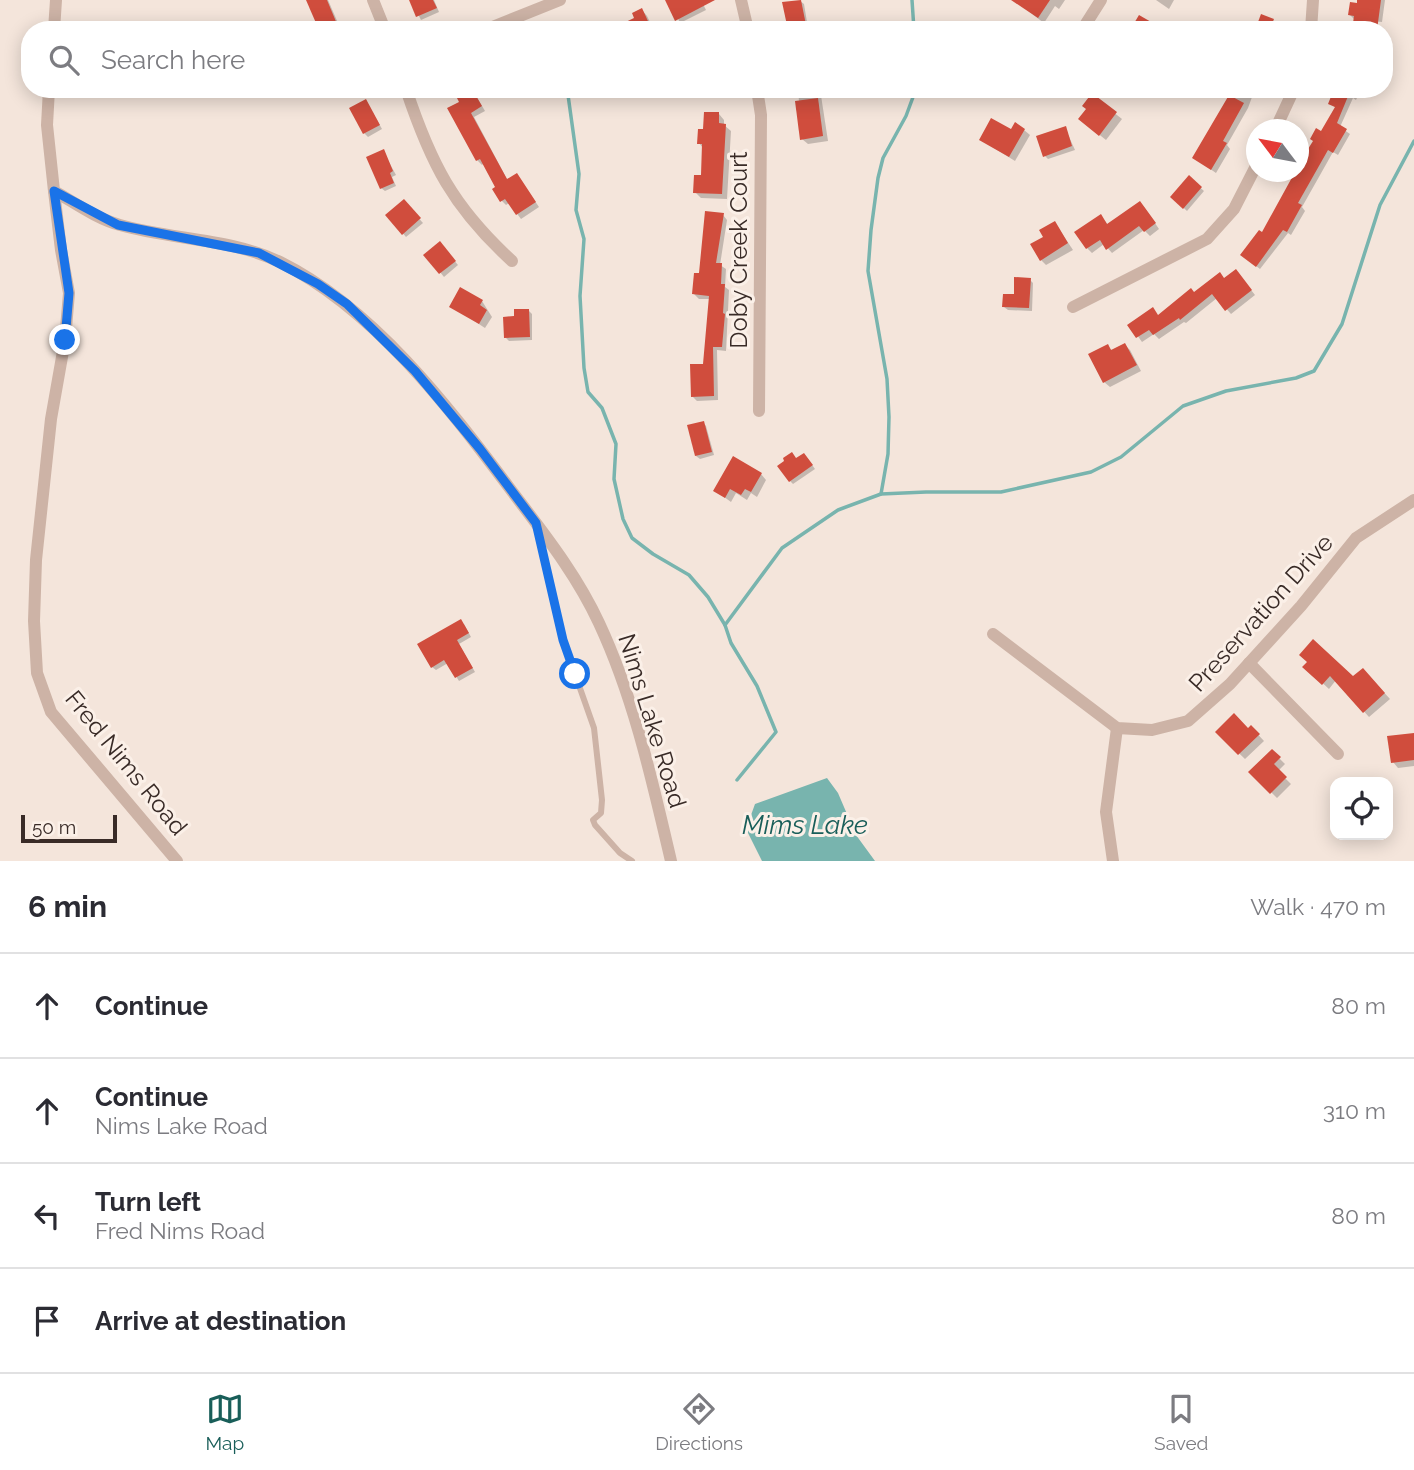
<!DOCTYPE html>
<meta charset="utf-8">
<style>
:root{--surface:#fff;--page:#f2f2f3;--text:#2b2b33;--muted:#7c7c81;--line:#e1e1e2;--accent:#195e59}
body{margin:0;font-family:Raleway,sans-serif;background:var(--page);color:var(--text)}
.controls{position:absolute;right:21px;bottom:21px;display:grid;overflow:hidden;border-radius:14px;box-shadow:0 4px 18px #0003}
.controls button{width:63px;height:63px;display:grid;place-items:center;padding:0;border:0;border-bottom:2px solid var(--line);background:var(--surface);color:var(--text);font:35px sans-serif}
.compass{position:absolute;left:1246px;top:119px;width:63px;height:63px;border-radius:50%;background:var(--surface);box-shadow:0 4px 18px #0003;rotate:302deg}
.scale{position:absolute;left:21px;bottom:18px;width:96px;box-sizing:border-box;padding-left:7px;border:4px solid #392b27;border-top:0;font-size:19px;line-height:24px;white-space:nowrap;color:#392b27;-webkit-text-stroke:5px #fbf0e8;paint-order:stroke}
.stop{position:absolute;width:21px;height:21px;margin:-16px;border:5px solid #1a73e8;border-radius:50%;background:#fff}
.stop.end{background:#1a73e8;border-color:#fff;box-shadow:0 2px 7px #0008}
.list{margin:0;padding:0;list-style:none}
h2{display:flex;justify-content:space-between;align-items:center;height:91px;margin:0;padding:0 28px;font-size:30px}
h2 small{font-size:23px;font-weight:400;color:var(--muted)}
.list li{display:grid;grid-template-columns:46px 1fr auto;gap:21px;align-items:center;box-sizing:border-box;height:105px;padding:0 28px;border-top:2px solid var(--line)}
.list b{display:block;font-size:26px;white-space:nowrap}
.list p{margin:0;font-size:23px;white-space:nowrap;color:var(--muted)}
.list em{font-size:23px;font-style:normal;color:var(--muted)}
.icon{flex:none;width:38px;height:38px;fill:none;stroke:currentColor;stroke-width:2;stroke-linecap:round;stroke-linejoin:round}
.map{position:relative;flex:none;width:1414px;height:861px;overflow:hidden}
.search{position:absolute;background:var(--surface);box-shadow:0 4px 18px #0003;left:21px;right:21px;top:21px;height:77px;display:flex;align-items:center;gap:18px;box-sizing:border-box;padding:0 24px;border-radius:28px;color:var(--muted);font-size:26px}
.sheet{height:511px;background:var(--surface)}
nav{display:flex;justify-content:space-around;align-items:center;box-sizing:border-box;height:98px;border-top:2px solid var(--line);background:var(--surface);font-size:19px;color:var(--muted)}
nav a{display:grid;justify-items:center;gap:4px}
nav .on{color:var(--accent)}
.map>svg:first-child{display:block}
</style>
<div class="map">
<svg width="1414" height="861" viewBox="0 0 1414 861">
<rect width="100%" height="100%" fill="#f4e5db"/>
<path fill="#78b4ae" d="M 827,778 L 838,793 L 856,835 L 875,861 L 762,861 L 746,829 L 755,804 Z"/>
<g fill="#0003">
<path d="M 308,0 L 328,0 L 341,30 L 321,30 Z"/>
<path d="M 411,0 L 434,0 L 439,12 L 421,20 Z"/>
<path d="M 670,0 L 701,0 L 706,10 L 680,23 Z"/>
<path d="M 1022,0 L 1065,0 L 1059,9 L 1055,6 L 1044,23 L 1019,4 Z"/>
<path d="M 1156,0 L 1174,0 L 1169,9 Z"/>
<path d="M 1359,0 L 1385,0 L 1382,22 L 1354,19 L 1350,15 L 1358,5 Z"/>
<path d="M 800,1 L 804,4 L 807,22 L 810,21 L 815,30 L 789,30 Z"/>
<path d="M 642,10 L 647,16 L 654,30 L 614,30 L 637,19 Z"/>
<path d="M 1273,20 L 1277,25 L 1275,30 L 1257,30 Z"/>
<path d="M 1010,22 L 1018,30 L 1003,30 Z"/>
<path d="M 472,89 L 485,111 L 474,117 L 508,181 L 517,175 L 539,207 L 521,219 L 509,203 L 506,205 L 502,201 L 484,163 L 482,165 L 477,160 L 450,109 L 461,103 Z"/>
<path d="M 697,89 L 723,89 L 723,96 L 703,97 Z"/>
<path d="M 798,89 L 820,89 L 828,141 L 808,144 L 802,139 Z"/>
<path d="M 1235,89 L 1255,89 L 1248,108 L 1227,145 L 1230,149 L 1216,173 L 1194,158 Z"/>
<path d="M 1336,89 L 1361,89 L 1356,100 L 1353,98 L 1340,127 L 1350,134 L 1338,155 L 1333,152 L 1302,207 L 1305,211 L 1291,235 L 1288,233 L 1260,269 L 1247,259 L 1336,108 L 1330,103 Z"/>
<path d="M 1093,96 L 1122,119 L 1106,140 L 1086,124 Z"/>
<path d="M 366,101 L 382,129 L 368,137 L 364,133 Z"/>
<path d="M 719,114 L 724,120 L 724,125 L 731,131 L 727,199 L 701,198 L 695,192 L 702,177 L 703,148 L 699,143 L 705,131 Z"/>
<path d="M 1065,128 L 1075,150 L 1048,159 L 1045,156 Z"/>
<path d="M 1024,130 L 1030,135 L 1015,161 L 981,140 Z"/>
<path d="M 383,151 L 396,175 L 392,177 L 396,186 L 385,191 L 381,188 Z"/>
<path d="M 1189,178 L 1204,191 L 1187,211 L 1172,197 Z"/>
<path d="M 404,202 L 423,223 L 406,237 L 388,216 Z"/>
<path d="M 1144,207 L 1159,229 L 1150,236 L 1144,230 L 1112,253 L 1104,244 L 1092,253 L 1087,248 L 1105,221 L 1108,225 Z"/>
<path d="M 723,215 L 727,220 L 720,265 L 726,269 L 725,287 L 729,290 L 726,351 L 717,350 L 718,400 L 697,401 L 692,396 L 705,365 L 711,299 L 699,299 L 694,294 Z"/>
<path d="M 1055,223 L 1073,250 L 1046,265 L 1041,260 Z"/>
<path d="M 443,247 L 458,265 L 444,277 L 426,255 Z"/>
<path d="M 1240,276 L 1255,295 L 1231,314 L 1217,298 L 1186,323 L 1184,322 L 1159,339 L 1154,334 L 1142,342 L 1130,325 L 1158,316 L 1194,294 L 1225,280 Z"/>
<path d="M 1030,280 L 1033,283 L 1032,311 L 1008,310 L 1004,307 Z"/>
<path d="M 482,301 L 492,317 L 485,328 L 451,306 Z"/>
<path d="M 528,310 L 532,314 L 532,340 L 509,341 L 506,338 L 516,318 Z"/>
<path d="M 1125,345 L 1130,350 L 1141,371 L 1110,387 L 1104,382 L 1107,346 L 1113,351 Z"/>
<path d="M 703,423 L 706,426 L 714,455 L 700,459 L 696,456 Z"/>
<path d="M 807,458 L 815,469 L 793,484 L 790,481 L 797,460 Z"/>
<path d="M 761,474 L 766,480 L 757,497 L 751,493 L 747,500 L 736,493 L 731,502 L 716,491 Z"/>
<path d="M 464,624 L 471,637 L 459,644 L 475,672 L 459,681 L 448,663 L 436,670 L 432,667 Z"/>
<path d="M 1305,667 L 1353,678 L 1368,675 L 1390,699 L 1369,717 L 1336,680 L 1329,689 Z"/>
<path d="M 1251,727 L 1264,741 L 1245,759 L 1217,732 L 1248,730 Z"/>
<path d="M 1414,734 L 1414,766 L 1398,768 L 1393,762 Z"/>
<path d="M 1272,751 L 1285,764 L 1278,771 L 1291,784 L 1277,798 L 1251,772 Z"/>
</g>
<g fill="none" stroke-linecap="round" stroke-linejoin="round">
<g stroke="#78b4ae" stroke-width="3.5">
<path d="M 912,0 L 914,30"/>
<path d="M 568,95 L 579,174 L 576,210 L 584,239 L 580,296 L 584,368 L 588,392 L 602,408 L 616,444 L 614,479 L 623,519 L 632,538 L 653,554 L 689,575 L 708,597 L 725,625 L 731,643 L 757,686 L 776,732 L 737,780"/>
<path d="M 881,494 L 888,454 L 889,417 L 887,379 L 868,271 L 871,230 L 878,178 L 883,158 L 906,116 L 916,89"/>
<path d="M 725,625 L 782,548 L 838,510 L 881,494 L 926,492 L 1001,492 L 1091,472 L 1121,457 L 1183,406 L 1226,391 L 1296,378 L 1314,371 L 1342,324 L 1380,205 L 1414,141"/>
</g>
</g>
<g fill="#d04d3d">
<path d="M 306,0 L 327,0 L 337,24 L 319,30 Z"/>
<path d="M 409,0 L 433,0 L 437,8 L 416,17 Z"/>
<path d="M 665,0 L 715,0 L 675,21 Z"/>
<path d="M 801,0 L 807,30 L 788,30 L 782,2 Z"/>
<path d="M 1011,0 L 1050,0 L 1038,18 Z"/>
<path d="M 1357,0 L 1381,0 L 1377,30 L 1352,30 L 1354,16 L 1348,15 L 1350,2 L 1357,3 Z"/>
<path d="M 642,8 L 652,30 L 609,30 L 634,18 L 632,13 Z"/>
<path d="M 1261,14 L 1274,19 L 1269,30 L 1255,30 Z"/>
<path d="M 1139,15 L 1165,30 L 1130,30 Z"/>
<path d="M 464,89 L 472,89 L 482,106 L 471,113 L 507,179 L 517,173 L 536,202 L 516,215 L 505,199 L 500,202 L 492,189 L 495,187 L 480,159 L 476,161 L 447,108 L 459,102 L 455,94 Z"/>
<path d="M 1334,89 L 1351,89 L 1337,123 L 1347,129 L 1333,153 L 1328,150 L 1298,203 L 1302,205 L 1287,232 L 1283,230 L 1256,267 L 1240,255 L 1259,230 L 1262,232 L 1295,172 L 1298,172 L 1298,165 L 1313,141 L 1310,139 L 1316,128 L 1321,131 L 1335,107 L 1328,104 Z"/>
<path d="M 1092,93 L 1117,112 L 1099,136 L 1078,119 L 1086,109 L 1082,106 Z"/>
<path d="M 1229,95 L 1244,103 L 1223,141 L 1227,143 L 1211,170 L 1192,158 Z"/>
<path d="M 818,98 L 823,136 L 800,140 L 795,101 Z"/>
<path d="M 366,99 L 380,125 L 363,134 L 349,108 Z"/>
<path d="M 704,112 L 719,112 L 719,123 L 726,124 L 722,194 L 693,193 L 694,175 L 701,175 L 702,144 L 697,144 L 698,129 L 703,129 Z"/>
<path d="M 991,118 L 1011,129 L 1015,122 L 1025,129 L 1009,157 L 979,140 Z"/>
<path d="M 1066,126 L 1072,146 L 1043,157 L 1036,136 Z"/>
<path d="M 384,149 L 393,171 L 390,173 L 394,183 L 380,189 L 366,157 Z"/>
<path d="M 1189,175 L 1202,187 L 1183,209 L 1170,197 Z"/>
<path d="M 404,199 L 421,218 L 402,235 L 385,215 Z"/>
<path d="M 1140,201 L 1156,223 L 1144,232 L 1139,226 L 1106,250 L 1100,240 L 1086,249 L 1074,232 L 1101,214 L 1107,224 Z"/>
<path d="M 705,211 L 724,213 L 716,263 L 722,263 L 721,284 L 725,284 L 723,313 L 725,314 L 722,347 L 713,347 L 714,396 L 691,397 L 690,364 L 703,364 L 709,296 L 692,294 L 694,273 L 699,273 Z"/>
<path d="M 1055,221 L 1068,243 L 1040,261 L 1030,244 L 1043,237 L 1039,230 Z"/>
<path d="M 440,241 L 456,261 L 439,274 L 423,255 Z"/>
<path d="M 1236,269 L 1252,290 L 1225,311 L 1212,294 L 1180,320 L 1179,318 L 1153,335 L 1149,330 L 1136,338 L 1127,325 L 1153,307 L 1158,315 L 1191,288 L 1194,292 L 1220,272 L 1224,278 Z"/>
<path d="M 1014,277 L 1031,278 L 1029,308 L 1002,307 L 1003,294 L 1014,294 Z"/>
<path d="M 460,287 L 483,300 L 480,305 L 487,310 L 479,324 L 449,307 Z"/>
<path d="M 514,309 L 529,309 L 530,337 L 504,338 L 503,317 L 514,316 Z"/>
<path d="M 1125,343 L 1137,365 L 1103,383 L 1088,354 L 1108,344 L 1111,350 Z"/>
<path d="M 704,421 L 712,452 L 695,456 L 687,425 Z"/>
<path d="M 792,452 L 796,458 L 804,453 L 813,465 L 789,482 L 777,466 L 784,461 L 783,458 Z"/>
<path d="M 733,456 L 762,473 L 751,492 L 745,489 L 741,495 L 730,489 L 725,498 L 713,491 Z"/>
<path d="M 461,619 L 469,633 L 457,640 L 473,668 L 455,678 L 444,660 L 431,668 L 417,644 Z"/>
<path d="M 1313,639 L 1353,676 L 1363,668 L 1385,693 L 1363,713 L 1330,676 L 1322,685 L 1302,667 L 1307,662 L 1299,655 Z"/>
<path d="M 1234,713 L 1248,728 L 1251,725 L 1260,734 L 1238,755 L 1215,732 Z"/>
<path d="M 1414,733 L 1414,760 L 1391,763 L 1387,736 Z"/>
<path d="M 1272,749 L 1281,757 L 1274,764 L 1287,777 L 1270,794 L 1248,772 Z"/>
</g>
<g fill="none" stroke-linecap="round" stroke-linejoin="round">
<path stroke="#cdb3a6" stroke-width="6" d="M 538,530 L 563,640 L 594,728 L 602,800 L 601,813 L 593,820 L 595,825 L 620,853 L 632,861"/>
<g stroke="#cdb3a6" stroke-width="12">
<path d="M 373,0 L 385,30"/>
<path d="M 741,0 L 748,30"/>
<path d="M 54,30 L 56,0"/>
<path d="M 485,30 L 560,0"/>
<path d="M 1082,30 L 1101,0"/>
<path d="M 1311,30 L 1313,0"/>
<path d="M 49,89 L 47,125 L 54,191 C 75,203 97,219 120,225 C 173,240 230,238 280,262 C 373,308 447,405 508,486 C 541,530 576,573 599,623 C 634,698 652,780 671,861"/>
<path d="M 406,89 C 431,164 453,207 512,261"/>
<path d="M 757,89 L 761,115 L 759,411"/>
<path d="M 1024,92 L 1028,89"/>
<path d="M 1275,130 L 1294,89"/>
<path d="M 54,191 L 61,250 L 69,293 L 65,340 L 51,419 L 36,560 L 34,621 L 37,673 L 51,712 L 177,861"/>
<path d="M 1073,307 L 1207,239 L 1234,209 L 1256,166"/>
<path d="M 993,634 L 1117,728 L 1152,730 L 1188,721 L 1230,684 L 1301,606 L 1356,538 L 1414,500"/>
<path d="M 1249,663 L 1338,754"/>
<path d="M 1113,861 L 1106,812 L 1117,728"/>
</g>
</g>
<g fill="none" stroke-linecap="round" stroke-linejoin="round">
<path stroke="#1a73e8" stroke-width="9" d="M 65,340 L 69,293 L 54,191 L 118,225 L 259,253 L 318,284 L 347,304 L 415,371 L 480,449 L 536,523 L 563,640 L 575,674"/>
</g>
<g text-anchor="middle" stroke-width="6" stroke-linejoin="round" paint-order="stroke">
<g font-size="24" fill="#392b27" stroke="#fbf0e8">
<text transform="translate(739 250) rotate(-90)" y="8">Doby Creek Court</text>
<text transform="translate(1261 613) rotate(-48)" y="8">Preservation Drive</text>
<text transform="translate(652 721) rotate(73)" y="8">Nims Lake Road</text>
<text transform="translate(126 763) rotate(51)" y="8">Fred Nims Road</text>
</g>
<g font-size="26" font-style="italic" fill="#195e59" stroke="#fbf0e8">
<text x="805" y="834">Mims Lake</text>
</g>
</g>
</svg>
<div class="controls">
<button><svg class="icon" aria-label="locate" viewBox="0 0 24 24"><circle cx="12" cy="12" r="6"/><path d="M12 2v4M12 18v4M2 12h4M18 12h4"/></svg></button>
</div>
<svg class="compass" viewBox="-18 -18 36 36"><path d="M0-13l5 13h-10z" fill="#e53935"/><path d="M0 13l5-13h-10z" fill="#7c7c81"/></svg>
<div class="scale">50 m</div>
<div class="stop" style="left:575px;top:674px"></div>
<div class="stop end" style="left:65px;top:340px"></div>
<div class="search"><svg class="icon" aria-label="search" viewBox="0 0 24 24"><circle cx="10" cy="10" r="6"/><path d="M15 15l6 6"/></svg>Search here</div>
</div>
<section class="sheet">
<h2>6 min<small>Walk · 470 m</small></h2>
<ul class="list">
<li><svg class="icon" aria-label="ahead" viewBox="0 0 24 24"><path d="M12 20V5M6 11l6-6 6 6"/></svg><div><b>Continue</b></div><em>80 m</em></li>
<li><svg class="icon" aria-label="ahead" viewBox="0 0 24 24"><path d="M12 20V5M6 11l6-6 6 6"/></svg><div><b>Continue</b><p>Nims Lake Road</p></div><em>310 m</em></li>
<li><svg class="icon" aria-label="left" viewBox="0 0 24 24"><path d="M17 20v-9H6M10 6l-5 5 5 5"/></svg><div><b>Turn left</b><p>Fred Nims Road</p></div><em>80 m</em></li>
<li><svg class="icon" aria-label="arrive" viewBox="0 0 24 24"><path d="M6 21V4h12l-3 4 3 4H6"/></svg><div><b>Arrive at destination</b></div></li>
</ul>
</section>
<nav>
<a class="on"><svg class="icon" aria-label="map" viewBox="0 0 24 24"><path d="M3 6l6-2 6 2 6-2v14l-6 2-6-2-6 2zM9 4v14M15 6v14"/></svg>Map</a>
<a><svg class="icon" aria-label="directions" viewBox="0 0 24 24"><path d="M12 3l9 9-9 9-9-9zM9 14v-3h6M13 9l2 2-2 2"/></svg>Directions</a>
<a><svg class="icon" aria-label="saved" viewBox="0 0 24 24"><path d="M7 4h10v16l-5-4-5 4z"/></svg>Saved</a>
</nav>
